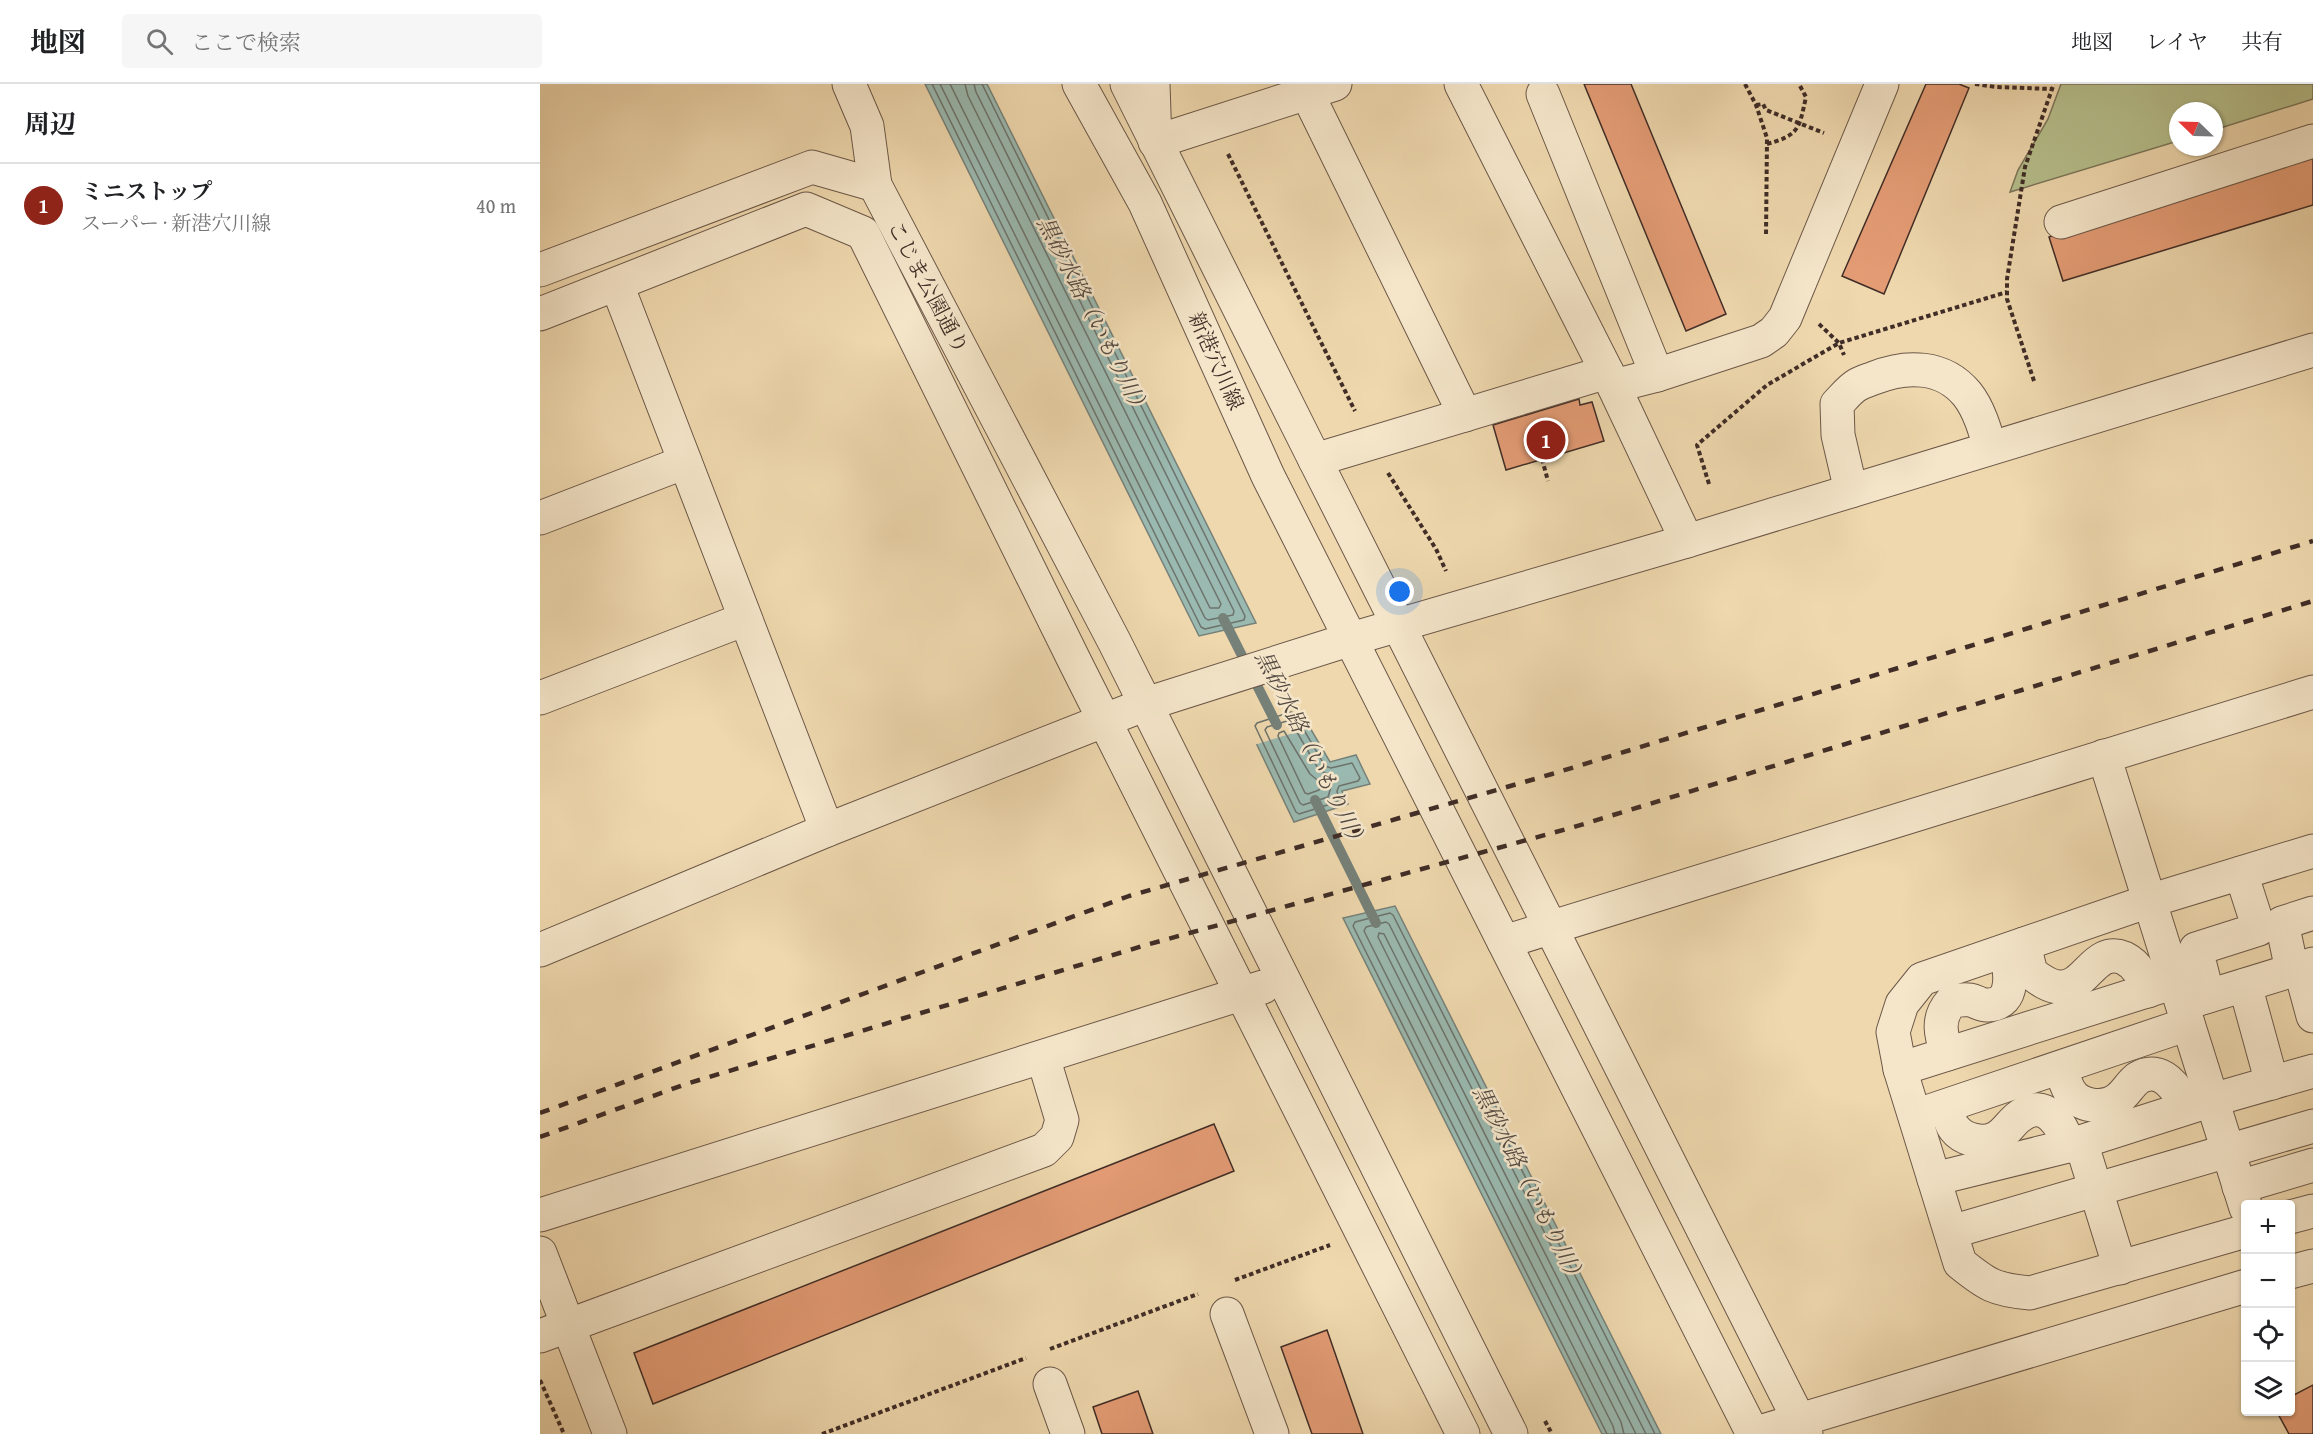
<!DOCTYPE html>
<html lang="ja">
<meta charset="utf-8">
<style>
:root{--surface:#fff;--page:#f6f6f6;--text:#202124;--muted:#757577;--line:#e0e0e0;--accent:#8f2418}
body{margin:0;font-family:"Gentium Book Plus","Noto Serif JP",serif;background:var(--page);color:var(--text)}
.controls{position:absolute;right:18px;bottom:18px;display:grid;overflow:hidden;border-radius:6px;box-shadow:0 2px 4px #0004}
.controls button{width:54px;height:54px;display:grid;place-items:center;padding:0;border:0;border-bottom:2px solid var(--line);background:var(--surface);color:var(--text);font:30px sans-serif}
.compass{position:absolute;left:1629px;top:18px;width:54px;height:54px;border-radius:50%;background:var(--surface);box-shadow:0 2px 4px #0004;rotate:293deg}
.you{position:absolute;left:860px;top:508px;width:21px;height:21px;margin:-15px;border:4px solid #fff;border-radius:50%;background:#1a73e8;box-shadow:0 0 0 9px #1a73e833}
.badge{display:grid;place-items:center;width:39px;height:39px;border-radius:50%;background:var(--accent);color:#fff;font-size:20px;font-weight:700}
.pin{position:absolute;translate:-50% -50%;border:3px solid #fff;box-shadow:0 2px 6px #0006}
.list{margin:0;padding:0;list-style:none}
h2{display:flex;justify-content:space-between;align-items:center;height:78px;margin:0;padding:0 24px;font-size:26px}
h2 small{font-size:20px;font-weight:400;color:var(--muted)}
.list li{display:grid;grid-template-columns:39px 1fr auto;gap:18px;align-items:center;box-sizing:border-box;height:84px;padding:0 24px;border-top:2px solid var(--line)}
.list b{display:block;font-size:22px;white-space:nowrap}
.list p{margin:0;font-size:20px;white-space:nowrap;color:var(--muted)}
.list em{font-size:20px;font-style:normal;color:var(--muted)}
.icon{flex:none;width:33px;height:33px;fill:none;stroke:currentColor;stroke-width:2;stroke-linecap:round;stroke-linejoin:round}
.map{position:relative;flex:none;width:1773px;height:1350px;overflow:hidden}
header{display:flex;align-items:center;gap:36px;box-sizing:border-box;height:84px;padding:0 30px;background:var(--surface);border-bottom:2px solid var(--line)}
header strong{font-size:28px}
nav{display:flex;gap:33px;margin-inline-start:auto;font-size:21px}
.search{width:420px;height:54px;background:var(--page);display:flex;align-items:center;gap:15px;box-sizing:border-box;padding:0 21px;border-radius:6px;color:var(--muted);font-size:22px}
main{display:flex}
aside{flex:1;background:var(--surface)}
.map>svg:first-child{display:block}
</style>
<header>
<strong>地図</strong>
<div class="search"><svg class="icon" aria-label="search" viewBox="0 0 24 24"><circle cx="10" cy="10" r="6"/><path d="M15 15l6 6"/></svg>ここで検索</div>
<nav><a>地図</a><a>レイヤ</a><a>共有</a></nav>
</header>
<main>
<aside>
<h2>周辺<small></small></h2>
<ul class="list">
<li><span class="badge">1</span><div><b>ミニストップ</b><p>スーパー · 新港穴川線</p></div><em>40 m</em></li>
</ul>
</aside>
<div class="map">
<svg width="1773" height="1350" viewBox="0 0 1773 1350">
<rect width="100%" height="100%" fill="#efd8ae"/>
<filter id="stains"><feTurbulence type="fractalNoise" baseFrequency=".00333" numOctaves="4"/><feColorMatrix values="0 0 0 0 .2 0 0 0 0 .09 0 0 0 0 .02 0 0 0 .5 -.17"/></filter>
<radialGradient id="worn" r=".72"><stop offset=".6" stop-color="#630" stop-opacity="0"/><stop offset="1" stop-color="#630" stop-opacity=".3"/></radialGradient>
<path fill="#b6bf8c" stroke="#7b765a" stroke-width="1.5" d="M 1521,0 L 1773,0 L 1773,15 L 1674,46 L 1674,27 L 1638,27 L 1638,57 L 1470,108 L 1478,86 L 1508,35 Z"/>
<g fill="#9ab9b0" stroke="#768179" stroke-width="1.5">
<path d="M 385,0 L 447,0 L 716,539 L 659,552 Z"/>
<path d="M 756,620 L 790,678 L 816,671 L 830,700 L 802,707 L 808,720 L 754,738 L 705,636 Z"/>
<path d="M 855,822 L 1121,1350 L 1062,1350 L 803,834 Z"/>
</g>
<path fill="#efd8ae" d="M 756,617 L 773,643 L 714,661 L 702,637 L 703,634 Z"/>
<g fill="none" stroke-linecap="round" stroke-linejoin="round">
<g stroke="#6d736c" stroke-width="1.5">
<path d="M 392,0 L 661,543 L 665,545 L 704,536 L 705,532 L 442,0"/>
<path d="M 400,0 L 665,534 L 668,536 L 693,531 L 694,527 L 436,8 L 434,0"/>
<path d="M 410,0 L 670,524 L 679,524 L 681,520 L 428,12 L 425,0"/>
<path d="M 751,628 L 754,629 L 785,682 L 791,684 L 812,679 L 820,694 L 818,697 L 799,702 L 797,707 L 799,715 L 797,718 L 759,730 L 756,728 L 715,642 L 717,639 Z"/>
<path d="M 747,637 L 751,638 L 779,686 L 794,693 L 788,713 L 763,721 L 760,719 L 725,646 L 727,643 Z"/>
<path d="M 744,647 L 770,690 L 781,699 L 779,706 L 768,710 L 765,709 L 738,652 L 739,649 Z"/>
<path d="M 1067,1350 L 813,842 L 815,838 L 850,829 L 853,831 L 1115,1350"/>
<path d="M 1075,1350 L 1073,1342 L 824,847 L 826,843 L 846,838 L 849,840 L 1106,1350"/>
<path d="M 1084,1350 L 1081,1338 L 838,853 L 839,849 L 844,850 L 1096,1350"/>
</g>
<g stroke="#768179" stroke-width="10">
<path d="M 683,534 L 737,641"/>
<path d="M 775,716 L 836,839"/>
</g>
</g>
<g fill="#e49c75" stroke="#402d27" stroke-width="1.5">
<path d="M 1044,0 L 1091,0 L 1186,230 L 1146,247 Z"/>
<path d="M 1386,0 L 1419,0 L 1429,4 L 1344,210 L 1302,192 Z"/>
<path d="M 1773,73 L 1773,121 L 1523,197 L 1509,153 Z"/>
<path d="M 1039,315 L 1040,321 L 1052,318 L 1064,357 L 966,386 L 953,341 Z"/>
<path d="M 674,1040 L 694,1087 L 113,1320 L 94,1269 Z"/>
<path d="M 787,1246 L 823,1350 L 772,1350 L 741,1263 Z"/>
<path d="M 1773,1301 L 1773,1350 L 1749,1350 L 1737,1328 L 1750,1328 L 1750,1313 Z"/>
<path d="M 598,1307 L 613,1350 L 562,1350 L 553,1323 Z"/>
</g>
<g fill="none" stroke-linecap="round" stroke-linejoin="round">
<defs>
<g id="minor">
<path d="M 309,0 L 327,42 L 335,101"/>
<path d="M 539,0 L 605,119 L 728,392 L 1213,1350"/>
<path d="M 587,0 L 775,376 L 1266,1350"/>
<path d="M 613,0 L 615,58 L 795,0"/>
<path d="M 921,0 L 1067,288 L 1147,457"/>
<path d="M 767,9 L 925,331"/>
<path d="M 1003,10 L 1117,291"/>
<path d="M 1521,138 L 1773,57"/>
<path d="M 0,186 L 272,83 L 335,101 L 574,557 L 971,1350"/>
<path d="M 77,201 L 287,746"/>
<path d="M 0,230 L 266,125 L 323,149 L 535,578 L 923,1350"/>
<path d="M 1074,302 L 1117,291 L 1221,257 L 1234,248 L 1245,234 L 1342,0"/>
<path d="M 775,376 L 1067,288"/>
<path d="M 1311,407 L 1298,351 L 1297,320 C 1303,314 1310,305 1317,301 C 1322,298 1329,296 1334,294 C 1366,281 1403,281 1427,310 C 1439,325 1445,346 1450,364"/>
<path d="M 0,434 L 145,378"/>
<path d="M 0,614 L 205,535"/>
<path d="M 1564,672 L 1706,1124"/>
<path d="M 964,858 L 1773,608"/>
<path d="M 1484,860 L 1491,889 C 1499,895 1509,903 1520,903 C 1547,904 1554,862 1584,874 C 1598,881 1603,893 1608,907"/>
<path d="M 0,866 L 287,746 L 606,620 L 811,555 L 1147,457 L 1773,266"/>
<path d="M 1760,884 L 1773,932"/>
<path d="M 1752,886 L 1742,839 L 1773,829"/>
<path d="M 1705,901 L 1732,999"/>
<path d="M 1668,912 L 1656,865 L 1719,845 L 1701,789"/>
<path d="M 1646,919 L 1773,880"/>
<path d="M 1407,970 C 1401,951 1396,935 1411,918 C 1417,916 1423,915 1430,916 C 1436,917 1442,922 1448,921 C 1477,920 1470,885 1466,867"/>
<path d="M 1521,984 C 1523,991 1525,999 1529,1006 C 1538,1023 1564,1026 1578,1015 C 1586,1009 1590,1000 1598,994 C 1621,980 1639,1005 1645,1024"/>
<path d="M 1360,985 L 1635,898"/>
<path d="M 1406,1022 C 1408,1029 1410,1039 1414,1044 C 1423,1056 1443,1061 1456,1054 C 1466,1049 1471,1038 1480,1032 C 1505,1013 1523,1041 1528,1062"/>
<path d="M 1375,1032 L 1648,940"/>
<path d="M 1541,1058 L 1580,1184"/>
<path d="M 1394,1095 L 1528,1062 L 1672,1016 L 1773,987"/>
<path d="M 1699,1103 L 1773,1081"/>
<path d="M 0,1131 L 723,903"/>
<path d="M 1750,1133 L 1773,1127"/>
<path d="M 1706,1147 L 1490,1209 C 1455,1206 1447,1201 1420,1179 L 1360,985 L 1353,948 L 1362,920 L 1382,895 L 1609,817 L 1773,767"/>
<path d="M 1411,1148 L 1773,1042"/>
<path d="M 0,1169 L 70,1350"/>
<path d="M 1750,1188 L 1773,1182"/>
<path d="M 687,1230 L 732,1350"/>
<path d="M 0,1252 L 504,1066 L 517,1053 L 522,1036 L 503,973"/>
<path d="M 510,1300 L 528,1350"/>
<path d="M 1213,1350 L 1706,1202"/>
</g>
</defs>
<use href="#minor" stroke="#6c5849" stroke-width="35"/>
<g stroke="#402d27" stroke-width="4" stroke-dasharray="4.5 3" stroke-linecap="butt">
<path d="M 1205,0 L 1216,21 L 1227,54 L 1226,151"/>
<path d="M 1435,0 L 1456,3 L 1512,5 L 1514,0"/>
<path d="M 1216,21 L 1223,20 L 1226,26 L 1284,49"/>
<path d="M 1227,60 C 1260,51 1259,44 1266,13 L 1259,0"/>
<path d="M 688,70 L 815,327"/>
<path d="M 1279,240 L 1299,259 L 1304,271"/>
<path d="M 1494,297 L 1467,215 L 1467,195 L 1485,83 L 1512,5"/>
<path d="M 1002,375 L 1008,397"/>
<path d="M 848,389 L 896,465 L 906,487"/>
<path d="M 1169,400 L 1157,361 L 1227,301 L 1299,259 L 1467,208"/>
<path d="M 695,1196 L 790,1161"/>
<path d="M 510,1265 L 658,1210"/>
<path d="M 0,1296 L 24,1350"/>
<path d="M 1005,1337 L 1012,1350"/>
<path d="M 282,1350 L 486,1274"/>
</g>
<use href="#minor" stroke="#f5e6ca" stroke-width="33"/>
<g stroke="#402d27" stroke-width="4.5" stroke-dasharray="10 10" stroke-linecap="butt">
<path d="M 0,1029 L 589,812 L 1012,690 L 1773,457"/>
<path d="M 0,1053 L 146,1000 L 606,861 L 1034,743 L 1773,517"/>
</g>
</g>
<g text-anchor="middle" stroke-width="5" stroke-linejoin="round" paint-order="stroke">
<g font-size="21" fill="#402d27" stroke="#f5e6ca">
<text transform="translate(388 203) rotate(62)" y="7">こじま公園通り</text>
<text transform="translate(676 277) rotate(66)" y="7">新港穴川線</text>
</g>
<g font-size="22" font-style="italic" fill="#524942" stroke="#f5e6ca">
<text transform="translate(554 232) rotate(63)" y="8">黒砂水路（いもり川）</text>
<text transform="translate(772 666) rotate(63)" y="8">黒砂水路（いもり川）</text>
<text transform="translate(990 1101) rotate(63)" y="8">黒砂水路（いもり川）</text>
</g>
</g>
<rect width="100%" height="100%" filter="url(#stains)"/>
<rect width="100%" height="100%" fill="url(#worn)"/>
</svg>
<div class="controls">
<button>+</button>
<button>−</button>
<button><svg class="icon" aria-label="locate" viewBox="0 0 24 24"><circle cx="12" cy="12" r="6"/><path d="M12 2v4M12 18v4M2 12h4M18 12h4"/></svg></button>
<button><svg class="icon" aria-label="layers" viewBox="0 0 24 24"><path d="M12 4l9 5-9 5-9-5zM3 14l9 5 9-5"/></svg></button>
</div>
<svg class="compass" viewBox="-18 -18 36 36"><path d="M0-13l5 13h-10z" fill="#e53935"/><path d="M0 13l5-13h-10z" fill="#757577"/></svg>
<div class="you"></div>
<div class="pin badge" style="left:1006px;top:356px">1</div>
</div>
</main>
